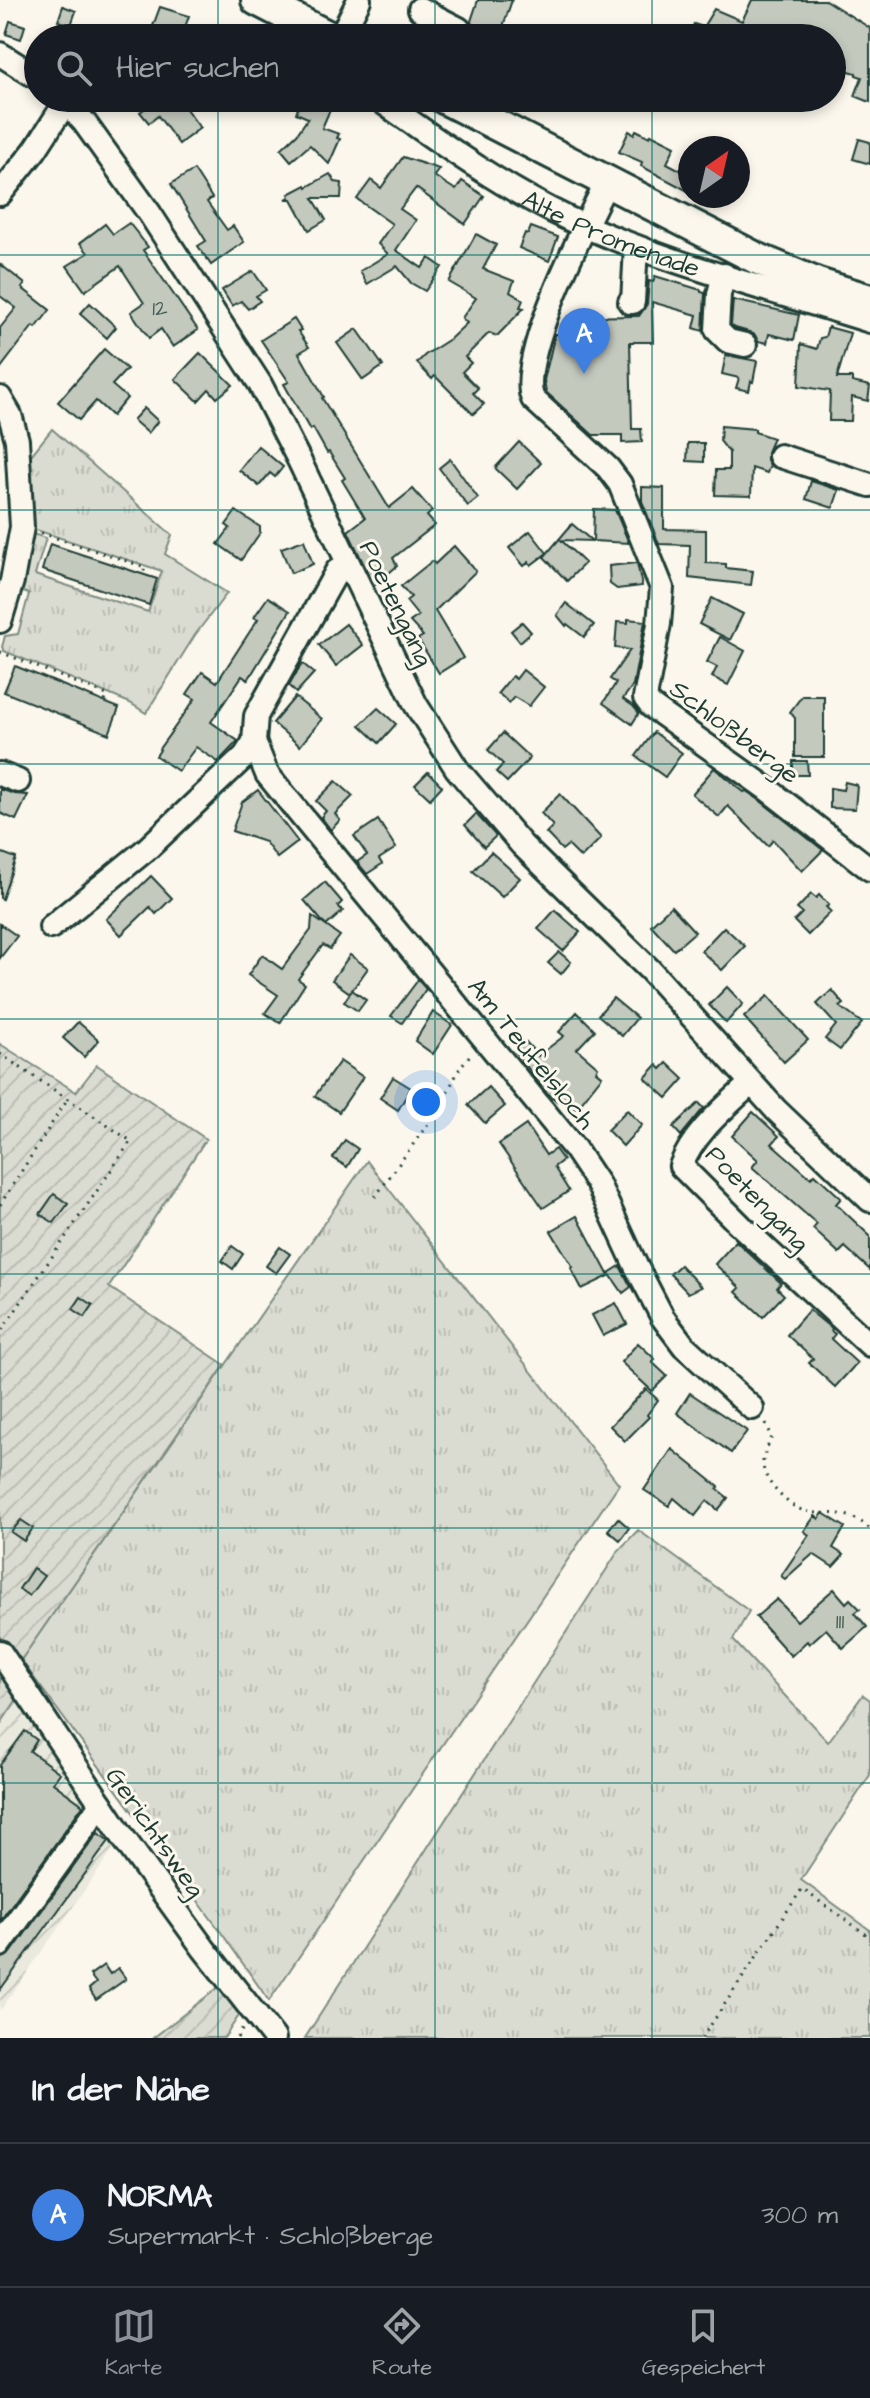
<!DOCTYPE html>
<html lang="de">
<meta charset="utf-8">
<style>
:root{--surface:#171b24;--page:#20242c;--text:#f1f3f6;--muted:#9ea1a6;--line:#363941;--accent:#8c9099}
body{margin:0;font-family:"Architects Daughter",sans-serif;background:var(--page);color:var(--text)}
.compass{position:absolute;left:678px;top:136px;width:72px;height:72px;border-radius:50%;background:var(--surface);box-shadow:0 4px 12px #0003;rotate:34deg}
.you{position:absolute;left:426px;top:1102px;width:28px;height:28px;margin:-20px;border:6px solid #fff;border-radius:50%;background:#1a73e8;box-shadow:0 0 0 12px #1a73e833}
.badge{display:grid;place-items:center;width:52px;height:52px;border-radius:50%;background:var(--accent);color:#fff;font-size:26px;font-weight:700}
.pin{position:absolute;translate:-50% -66px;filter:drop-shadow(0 2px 4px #0008)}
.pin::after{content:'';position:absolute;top:42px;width:28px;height:24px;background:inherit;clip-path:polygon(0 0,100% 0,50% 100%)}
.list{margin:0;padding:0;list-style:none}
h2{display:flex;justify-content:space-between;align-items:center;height:104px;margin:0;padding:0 32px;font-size:34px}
h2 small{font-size:26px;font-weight:400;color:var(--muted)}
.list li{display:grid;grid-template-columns:52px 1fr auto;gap:24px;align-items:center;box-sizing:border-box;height:144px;padding:0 32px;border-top:2px solid var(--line)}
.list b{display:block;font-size:30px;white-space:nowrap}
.list p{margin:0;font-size:26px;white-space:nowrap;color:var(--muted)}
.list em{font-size:26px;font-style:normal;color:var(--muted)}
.icon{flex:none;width:44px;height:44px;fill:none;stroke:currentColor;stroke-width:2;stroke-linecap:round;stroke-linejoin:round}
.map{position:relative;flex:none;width:870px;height:2038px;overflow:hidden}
.search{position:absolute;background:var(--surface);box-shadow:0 4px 12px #0003;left:24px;right:24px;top:24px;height:88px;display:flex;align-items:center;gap:20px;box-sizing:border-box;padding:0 28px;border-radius:44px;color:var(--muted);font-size:30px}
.sheet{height:248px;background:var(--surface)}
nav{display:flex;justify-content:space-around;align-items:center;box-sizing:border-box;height:112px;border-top:2px solid var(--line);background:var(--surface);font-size:22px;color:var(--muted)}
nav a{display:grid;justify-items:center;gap:4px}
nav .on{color:var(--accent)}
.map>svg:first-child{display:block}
</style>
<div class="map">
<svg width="870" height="2038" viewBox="0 0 870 2038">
<defs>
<pattern id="industrial-furrows" width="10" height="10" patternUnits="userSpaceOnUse" patternTransform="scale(2)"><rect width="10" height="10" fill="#eae9de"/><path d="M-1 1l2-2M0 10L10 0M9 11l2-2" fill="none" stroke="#c8c9bf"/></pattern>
<pattern id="grass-tufts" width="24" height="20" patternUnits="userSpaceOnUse" patternTransform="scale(2)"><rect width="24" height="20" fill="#dbdcd1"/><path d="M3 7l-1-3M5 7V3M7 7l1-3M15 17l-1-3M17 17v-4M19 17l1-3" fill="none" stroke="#bcbeb4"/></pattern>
<pattern id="garden-furrows" width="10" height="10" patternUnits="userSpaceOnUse" patternTransform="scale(2)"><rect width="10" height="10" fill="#dbdcd1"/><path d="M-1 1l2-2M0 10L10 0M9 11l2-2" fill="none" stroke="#bcbeb4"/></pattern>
</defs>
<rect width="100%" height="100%" fill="#fbf7ec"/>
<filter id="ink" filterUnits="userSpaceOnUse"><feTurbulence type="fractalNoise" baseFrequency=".0125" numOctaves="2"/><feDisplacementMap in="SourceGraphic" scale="16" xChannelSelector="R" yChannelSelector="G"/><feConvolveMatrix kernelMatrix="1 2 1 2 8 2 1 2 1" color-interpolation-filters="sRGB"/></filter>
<g filter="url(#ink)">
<path fill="url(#industrial-furrows)" d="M 19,1696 L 117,1844 L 0,2011 L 0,1725 Z"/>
<g fill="url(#grass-tufts)" stroke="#7d8c82" stroke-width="2">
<path d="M 52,429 L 172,535 L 165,554 L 227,593 L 195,635 L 146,713 L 130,703 L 4,651 L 2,647 L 5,636 L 18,634 L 29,594 L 17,590 L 22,564 L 27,563 L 29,555 L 25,553 L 29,533 L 46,538 L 35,575 L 148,612 L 162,571 L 30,528 L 27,460 Z"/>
<path d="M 367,1161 L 619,1484 L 269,2001 L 223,1935 L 21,1660 Z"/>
<path d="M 638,1530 L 749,1611 L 733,1640 L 828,1742 L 863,1695 L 870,1700 L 870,1775 L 801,1880 L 870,1930 L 870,2038 L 305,2038 L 619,1550 Z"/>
</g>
<g fill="url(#garden-furrows)" stroke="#7d8c82" stroke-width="2">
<path d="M 0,1044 L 76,1092 L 97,1065 L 206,1139 L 109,1287 L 225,1365 L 21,1660 L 19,1696 L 0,1725 Z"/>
<path d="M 219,1987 L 240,2014 L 224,2038 L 153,2038 Z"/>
</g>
<g fill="#c4c9be" stroke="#1f3d34" stroke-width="2">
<path d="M 478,0 L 512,0 L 499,38 L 475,38 L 478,31 L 473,29 L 471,21 Z"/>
<path d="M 752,0 L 825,0 L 870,28 L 870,102 L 855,96 L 862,77 L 856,75 L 856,73 L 832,66 L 832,38 L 686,38 L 694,24 L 703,27 L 714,9 L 742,21 Z"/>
<path d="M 63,6 L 76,11 L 71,25 L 58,21 Z"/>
<path d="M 160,7 L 189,16 L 181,38 L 154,38 L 158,28 L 153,26 Z"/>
<path d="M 10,21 L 25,26 L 21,39 L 6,34 Z"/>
<path d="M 159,98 L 178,98 L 200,128 L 179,144 L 158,116 L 149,123 L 140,112 Z"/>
<path d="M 302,98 L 335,98 L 322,128 L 339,134 L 337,138 L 340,139 L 329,164 L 310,145 L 291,161 L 281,149 L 297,134 L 308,118 L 296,113 Z"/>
<path d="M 636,130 L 650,137 L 651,134 L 675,146 L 667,163 L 690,175 L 690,192 L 641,166 L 642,162 L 619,152 L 629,131 L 634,134 Z"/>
<path d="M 859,139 L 870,142 L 870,164 L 853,159 Z"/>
<path d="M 403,157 L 439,169 L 434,176 L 456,190 L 462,181 L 484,196 L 465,224 L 416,188 L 400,209 L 416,220 L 396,250 L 422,268 L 429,258 L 442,267 L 425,291 L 411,283 L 397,266 L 367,284 L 360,271 L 388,254 L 378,244 L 392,224 L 357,199 L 371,180 L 381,188 Z"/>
<path d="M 194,170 L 212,198 L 207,202 L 227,230 L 233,226 L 244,242 L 211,265 L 198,246 L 206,241 L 171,184 Z"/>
<path d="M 330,174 L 335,182 L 342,183 L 341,198 L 313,198 L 326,220 L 309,230 L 292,199 L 286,199 L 290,197 L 289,194 L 306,185 L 307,187 Z"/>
<path d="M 129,223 L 148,247 L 143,250 L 198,330 L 173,347 L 161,329 L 149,338 L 131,312 L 144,303 L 120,266 L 85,291 L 67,266 L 88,253 L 80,243 L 105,224 L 113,234 Z"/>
<path d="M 531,227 L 558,237 L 549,261 L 519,248 L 525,233 L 528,234 Z"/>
<path d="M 476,234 L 496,245 L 483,269 L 514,281 L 510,292 L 523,300 L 520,307 L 524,308 L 497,336 L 489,333 L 465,357 L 471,363 L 462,372 L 478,388 L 473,393 L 484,404 L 473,414 L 435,376 L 432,379 L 417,363 L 425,355 L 450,339 L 467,323 L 462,318 L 476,298 L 449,282 Z"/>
<path d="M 0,264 L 25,284 L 22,288 L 50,310 L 36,328 L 33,326 L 0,369 L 0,328 L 16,308 L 0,296 Z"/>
<path d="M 253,271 L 266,290 L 256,296 L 260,301 L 248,309 L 241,301 L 232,306 L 222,290 Z"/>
<path d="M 655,276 L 701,290 L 701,292 L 705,293 L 703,331 L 694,328 L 697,315 L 652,302 L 653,342 L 630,342 L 632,429 L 641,429 L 642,442 L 622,443 L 622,435 L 593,435 L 546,392 L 544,380 L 555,334 L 571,334 L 571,317 L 639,316 L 647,304 L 649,281 L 653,282 Z"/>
<path d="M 733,300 L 799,315 L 794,340 L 769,334 L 767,343 L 758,341 L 755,335 L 749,332 L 735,328 L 731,325 Z"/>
<path d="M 90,303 L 116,327 L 107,338 L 80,314 Z"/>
<path d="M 294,319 L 301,330 L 298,331 L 309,347 L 299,353 L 324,397 L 322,398 L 389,508 L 413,489 L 432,511 L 427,516 L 435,525 L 393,558 L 397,566 L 374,586 L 348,531 L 365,518 L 342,480 L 345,478 L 329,452 L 327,453 L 313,428 L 310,430 L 284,384 L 289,382 L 261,340 Z"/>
<path d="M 828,327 L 850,333 L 837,378 L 852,378 L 852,382 L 870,386 L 868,401 L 852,397 L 851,421 L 829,421 L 830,391 L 799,386 L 801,344 L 817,349 L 820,338 L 825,337 Z"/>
<path d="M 357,329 L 383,366 L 363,380 L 337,343 Z"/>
<path d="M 104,349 L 127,369 L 112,385 L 127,398 L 112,416 L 96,401 L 79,420 L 58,402 Z"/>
<path d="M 200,353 L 233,385 L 217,398 L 209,389 L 198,401 L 175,379 Z"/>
<path d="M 726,355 L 757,361 L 753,382 L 751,381 L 749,391 L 736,388 L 739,378 L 722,374 Z"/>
<path d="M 144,408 L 158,421 L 148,433 L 133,420 Z"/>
<path d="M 721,426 L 755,429 L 755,432 L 773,438 L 767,452 L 767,460 L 770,465 L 767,473 L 752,468 L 751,496 L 715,495 L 716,470 L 729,470 L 729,452 L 720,441 Z"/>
<path d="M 519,442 L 541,463 L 517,489 L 495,468 Z"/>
<path d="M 688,443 L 704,443 L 704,462 L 687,461 Z"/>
<path d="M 258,446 L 283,467 L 275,477 L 270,473 L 259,486 L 239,470 Z"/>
<path d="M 450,459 L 478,498 L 468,506 L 439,468 Z"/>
<path d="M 811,481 L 839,490 L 833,508 L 806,499 Z"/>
<path d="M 642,487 L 664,488 L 664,529 L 706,530 L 706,563 L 726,564 L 726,568 L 753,571 L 751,585 L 689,578 L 690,545 L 659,544 L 642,501 Z"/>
<path d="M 594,509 L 615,510 L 629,543 L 593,541 Z"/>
<path d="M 236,511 L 260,527 L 260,533 L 241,560 L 218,544 L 230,528 L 226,525 Z"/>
<path d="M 572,524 L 592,541 L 561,540 L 585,563 L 567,581 L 544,557 Z"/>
<path d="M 530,531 L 547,553 L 531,565 L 529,562 L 524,566 L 509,548 Z"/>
<path d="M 304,540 L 313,564 L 291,573 L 281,548 Z"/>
<path d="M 50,544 L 157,579 L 149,605 L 42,570 Z"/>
<path d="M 454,546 L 476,571 L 435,611 L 463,658 L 439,673 L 418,639 L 423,636 L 410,622 L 418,616 L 406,601 L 411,597 L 401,586 L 432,561 L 435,564 Z"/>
<path d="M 637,563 L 642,586 L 617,589 L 610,584 L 609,566 Z"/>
<path d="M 268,597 L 290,611 L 248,680 L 242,676 L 211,722 L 238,741 L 218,762 L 196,747 L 178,771 L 156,756 L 160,750 L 159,749 L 195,699 L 187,694 L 202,672 L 217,682 L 258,619 L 254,617 Z"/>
<path d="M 712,598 L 743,614 L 730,640 L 699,624 Z"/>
<path d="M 566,603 L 594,625 L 584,637 L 567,624 L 566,626 L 557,615 Z"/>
<path d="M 628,619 L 645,621 L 633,685 L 623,699 L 633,706 L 639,713 L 632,724 L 603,703 L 616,683 L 610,679 L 630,650 L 615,648 L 617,622 L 628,623 Z"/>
<path d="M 522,622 L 531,632 L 520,642 L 511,631 Z"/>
<path d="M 346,624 L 363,645 L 336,666 L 319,645 Z"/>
<path d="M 720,637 L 745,651 L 728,685 L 712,677 L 717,667 L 707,662 Z"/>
<path d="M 302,663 L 314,673 L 296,693 L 289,686 Z"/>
<path d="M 15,666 L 119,708 L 109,734 L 4,692 Z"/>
<path d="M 523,670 L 544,687 L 529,706 L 514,697 L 509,703 L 498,693 L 512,676 L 516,679 Z"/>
<path d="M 802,696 L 824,696 L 824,757 L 795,757 L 795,718 L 790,712 Z"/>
<path d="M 295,697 L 322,719 L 300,746 L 273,723 Z"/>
<path d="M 378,708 L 396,724 L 379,743 L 360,725 Z"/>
<path d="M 654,732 L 682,753 L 665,777 L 636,756 Z"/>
<path d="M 503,733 L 530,758 L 507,782 L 496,772 L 503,764 L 488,750 Z"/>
<path d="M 793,761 L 807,761 L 808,775 L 793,775 Z"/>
<path d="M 714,768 L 744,792 L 746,791 L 758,799 L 823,850 L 802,871 L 773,840 L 768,846 L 728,806 L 719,817 L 692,794 Z"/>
<path d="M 428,772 L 442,786 L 430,799 L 415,785 Z"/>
<path d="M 336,781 L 353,796 L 335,814 L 340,820 L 331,830 L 321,817 L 326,811 L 316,801 Z"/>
<path d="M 845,782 L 857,785 L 855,809 L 830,808 L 830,788 L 843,790 Z"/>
<path d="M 0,789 L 14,794 L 28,795 L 16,820 L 0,813 Z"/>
<path d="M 258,790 L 298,842 L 277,858 L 265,842 L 232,831 L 242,802 Z"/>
<path d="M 560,794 L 601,838 L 581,858 L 568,845 L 562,850 L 546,833 L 553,826 L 541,813 Z"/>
<path d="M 476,814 L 496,836 L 484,847 L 465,825 Z"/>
<path d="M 378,820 L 396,848 L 379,859 L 382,864 L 367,874 L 357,862 L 367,855 L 354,836 Z"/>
<path d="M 0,852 L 16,858 L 2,899 L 0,898 Z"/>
<path d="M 491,852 L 520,878 L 502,897 L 473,871 Z"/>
<path d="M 151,876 L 172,898 L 156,914 L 150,907 L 121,935 L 106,919 Z"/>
<path d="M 325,882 L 342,902 L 338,906 L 343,911 L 326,926 L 304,900 Z"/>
<path d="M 811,894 L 816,898 L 819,895 L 829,905 L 826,907 L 831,912 L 808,935 L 794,921 L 802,913 L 797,909 Z"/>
<path d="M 671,906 L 695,932 L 674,950 L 651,925 Z"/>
<path d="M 555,910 L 580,932 L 563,951 L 538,929 Z"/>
<path d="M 312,916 L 340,936 L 330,949 L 323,945 L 298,979 L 305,984 L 280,1023 L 265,1013 L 278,995 L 248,975 L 262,955 L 282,969 L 311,930 Z"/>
<path d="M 0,924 L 17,936 L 0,958 Z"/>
<path d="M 724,927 L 745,946 L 722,970 L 701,951 Z"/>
<path d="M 559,952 L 571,962 L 561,974 L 548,963 Z"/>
<path d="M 350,955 L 368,968 L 350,993 L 332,980 Z"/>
<path d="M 418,980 L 426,989 L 402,1023 L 391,1016 Z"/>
<path d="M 727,987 L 743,1004 L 726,1023 L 709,1005 Z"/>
<path d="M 352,990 L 366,1000 L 358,1011 L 344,1002 Z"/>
<path d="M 832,990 L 844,1004 L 840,1007 L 862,1023 L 840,1050 L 825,1039 L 836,1025 L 817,1004 Z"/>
<path d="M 768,996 L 808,1040 L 784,1062 L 744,1017 Z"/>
<path d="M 613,998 L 637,1018 L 622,1036 L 598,1015 Z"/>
<path d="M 433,1012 L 452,1025 L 433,1054 L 415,1041 Z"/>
<path d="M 577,1012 L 595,1030 L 577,1049 L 598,1067 L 596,1071 L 602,1076 L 576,1109 L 561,1096 L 557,1101 L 545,1091 L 515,1051 L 526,1042 L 538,1056 L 564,1036 L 559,1032 Z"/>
<path d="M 78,1022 L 99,1040 L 84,1057 L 63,1038 Z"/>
<path d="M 340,1061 L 363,1077 L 339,1112 L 315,1096 Z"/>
<path d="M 667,1063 L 684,1079 L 667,1098 L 645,1078 L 657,1065 L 661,1069 Z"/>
<path d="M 393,1077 L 411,1088 L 398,1110 L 380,1098 Z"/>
<path d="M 488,1087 L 505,1106 L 485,1123 L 468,1105 Z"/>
<path d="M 699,1103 L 704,1108 L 681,1136 L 673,1127 Z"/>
<path d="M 627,1110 L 642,1125 L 623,1146 L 607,1130 Z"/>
<path d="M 753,1112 L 779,1136 L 772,1144 L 811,1178 L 815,1174 L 841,1198 L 836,1204 L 870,1236 L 870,1270 L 845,1247 L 839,1253 L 813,1229 L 817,1224 L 752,1167 L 758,1160 L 732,1136 Z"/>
<path d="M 526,1125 L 546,1155 L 555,1149 L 563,1160 L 554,1167 L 569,1191 L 543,1208 L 499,1144 Z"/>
<path d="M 345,1140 L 358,1149 L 347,1167 L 333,1158 Z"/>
<path d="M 54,1194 L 68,1204 L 54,1223 L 40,1214 Z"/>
<path d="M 577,1216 L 609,1276 L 582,1289 L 571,1268 L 573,1267 L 551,1231 Z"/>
<path d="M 736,1241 L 781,1283 L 777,1288 L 784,1295 L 763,1317 L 736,1292 L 740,1288 L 715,1264 Z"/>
<path d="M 232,1246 L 243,1254 L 233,1269 L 222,1261 Z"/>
<path d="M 280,1247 L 290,1254 L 276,1273 L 266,1266 Z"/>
<path d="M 680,1265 L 701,1287 L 688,1293 L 670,1274 Z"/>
<path d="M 620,1266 L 631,1287 L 623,1293 L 609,1273 Z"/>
<path d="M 81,1297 L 93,1305 L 85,1317 L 73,1309 Z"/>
<path d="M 616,1303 L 627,1324 L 603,1336 L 592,1315 Z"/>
<path d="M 809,1310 L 832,1329 L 831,1331 L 835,1334 L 831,1339 L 857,1363 L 835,1387 L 809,1363 L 813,1359 L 787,1335 Z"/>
<path d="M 638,1343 L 655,1359 L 652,1362 L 667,1376 L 652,1391 L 621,1362 Z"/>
<path d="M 646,1389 L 658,1400 L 647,1415 L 649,1417 L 625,1441 L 610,1426 Z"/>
<path d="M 690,1393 L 747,1431 L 731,1453 L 677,1413 Z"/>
<path d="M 672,1449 L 719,1487 L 717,1489 L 728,1498 L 718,1510 L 707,1501 L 695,1516 L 674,1498 L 669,1506 L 644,1490 Z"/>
<path d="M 823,1513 L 845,1527 L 833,1548 L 844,1555 L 833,1567 L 813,1554 L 785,1579 L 781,1576 L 809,1535 L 804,1531 L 815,1516 L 819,1519 Z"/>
<path d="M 618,1518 L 629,1528 L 620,1540 L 608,1530 Z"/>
<path d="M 21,1520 L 33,1528 L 24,1541 L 11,1532 Z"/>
<path d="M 33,1568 L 44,1576 L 29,1596 L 19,1589 Z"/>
<path d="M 834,1589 L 846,1603 L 850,1599 L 860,1609 L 855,1613 L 867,1627 L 843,1648 L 826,1629 L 809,1644 L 807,1641 L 791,1656 L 756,1617 L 777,1599 L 797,1621 Z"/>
<path d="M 25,1731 L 37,1740 L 30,1751 L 60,1773 L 53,1783 L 83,1805 L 0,1921 L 0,1765 Z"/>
<path d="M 98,1833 L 109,1841 L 0,1990 L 0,1959 L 11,1953 Z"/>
<path d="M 104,1965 L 110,1974 L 118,1968 L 126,1979 L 96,2000 L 89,1989 L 96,1983 L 90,1975 Z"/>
</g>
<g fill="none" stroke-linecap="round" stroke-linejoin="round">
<defs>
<g id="minor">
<path d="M 420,9 L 459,29 L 457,38"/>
<path d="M 340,38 L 359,0"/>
<path d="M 0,54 L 38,78"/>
<path d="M 62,98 L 84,122 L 150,214 L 260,384 L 299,460 L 416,705 L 457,769 L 522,845 L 650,970 L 776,1110 L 870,1200"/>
<path id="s1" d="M 377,98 C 438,141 501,187 569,219 C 664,263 769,289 870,321"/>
<path d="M 607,182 C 587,221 515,361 533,399 L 608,468 L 620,484 L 662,588 L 659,624 L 645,698 L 651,706 L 766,788 L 870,869"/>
<path d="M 0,194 L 35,150 L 66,102"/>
<path d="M 724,275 L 719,294 L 717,330 L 728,341 L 745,345"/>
<path d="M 630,302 L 633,302 L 636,247"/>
<path d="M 0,398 L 10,415 L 17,440 L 22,527 L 12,581 L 0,621"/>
<path d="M 780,456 L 870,485"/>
<path d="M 254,742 L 267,774 L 574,1148 L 598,1184 L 636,1266 L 663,1318 L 684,1346 L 752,1408"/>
<path d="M 0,774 L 18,781"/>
<path d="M 51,927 L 148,848 L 245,756 L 254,742 L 256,716 L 337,571 L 347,565"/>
<path d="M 751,1083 C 725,1108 694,1132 681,1166 L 741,1226 L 870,1345"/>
<path d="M 0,1652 L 125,1840 L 204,1949 L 274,2038"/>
<path d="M 0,1945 L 101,1804"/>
</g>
<g id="major">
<path d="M 257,0 L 331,38"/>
<path d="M 444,98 L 756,258 L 818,284 L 870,300"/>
</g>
</defs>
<use href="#minor" stroke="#1f3d34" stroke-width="28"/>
<use href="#major" stroke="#1f3d34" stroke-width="36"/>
<g stroke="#1f3d34" stroke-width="3" stroke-dasharray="2 6" stroke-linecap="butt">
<path d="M 41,533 L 145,567 L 143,574"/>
<path d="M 0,652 L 107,695 L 105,702"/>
<path d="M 0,1054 L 131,1141 L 0,1333"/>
<path d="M 375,1197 L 438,1110 L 461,1066 L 471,1054"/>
<path d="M 0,1205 L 68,1098"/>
<path d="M 766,1423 L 772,1437 C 769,1444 764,1453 763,1461 C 761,1478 784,1502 799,1509 C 826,1519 845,1505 870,1529"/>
<path d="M 237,2038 L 243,2028"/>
<path d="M 702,2038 L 802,1889 L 870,1937"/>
</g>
<use href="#minor" stroke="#fbf7ec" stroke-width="22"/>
<use href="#major" stroke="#fbf7ec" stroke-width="30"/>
</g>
</g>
<path fill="none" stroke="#0f766e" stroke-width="2" stroke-opacity="0.55" d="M 218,0 L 218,38M 435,0 L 435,38M 652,0 L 652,38M 218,98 L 218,2038M 435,98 L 435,2038M 652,98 L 652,2038M 0,255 L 870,255M 0,510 L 870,510M 0,764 L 870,764M 0,1019 L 870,1019M 0,1274 L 870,1274M 0,1528 L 870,1528M 0,1783 L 870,1783"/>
<g text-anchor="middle" stroke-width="6" stroke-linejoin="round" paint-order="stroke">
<g font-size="22" fill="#486056">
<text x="160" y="315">12</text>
<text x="840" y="1628">111</text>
</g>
<g font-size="26" fill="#1f3d34" stroke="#fbf7ec">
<text dy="9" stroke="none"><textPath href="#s1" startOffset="272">Alte Promenade</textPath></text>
<text transform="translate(397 603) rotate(64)" y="9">Poetengang</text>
<text transform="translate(735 731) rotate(37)" y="9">Schloßberge</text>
<text transform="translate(532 1053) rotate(51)" y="9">Am Teufelsloch</text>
<text transform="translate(758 1198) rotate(46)" y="9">Poetengang</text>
<text transform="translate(156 1832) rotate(55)" y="9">Gerichtsweg</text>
</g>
</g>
</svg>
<svg class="compass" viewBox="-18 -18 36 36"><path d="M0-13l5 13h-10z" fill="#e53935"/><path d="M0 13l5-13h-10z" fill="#9ea1a6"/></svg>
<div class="you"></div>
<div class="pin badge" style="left:584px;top:374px;background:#3f7fe0">A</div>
<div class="search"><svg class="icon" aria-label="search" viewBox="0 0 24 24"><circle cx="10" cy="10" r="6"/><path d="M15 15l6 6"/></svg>Hier suchen</div>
</div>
<section class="sheet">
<h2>In der Nähe<small></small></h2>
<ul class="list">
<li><span class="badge" style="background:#3f7fe0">A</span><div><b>NORMA</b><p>Supermarkt · Schloßberge</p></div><em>300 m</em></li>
</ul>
</section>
<nav>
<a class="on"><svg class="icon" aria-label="map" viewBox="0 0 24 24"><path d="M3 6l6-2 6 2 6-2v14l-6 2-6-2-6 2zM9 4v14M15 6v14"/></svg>Karte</a>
<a><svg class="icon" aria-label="directions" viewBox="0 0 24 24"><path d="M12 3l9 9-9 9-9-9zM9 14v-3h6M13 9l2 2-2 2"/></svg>Route</a>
<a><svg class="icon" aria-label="saved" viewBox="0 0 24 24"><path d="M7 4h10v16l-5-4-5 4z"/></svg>Gespeichert</a>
</nav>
